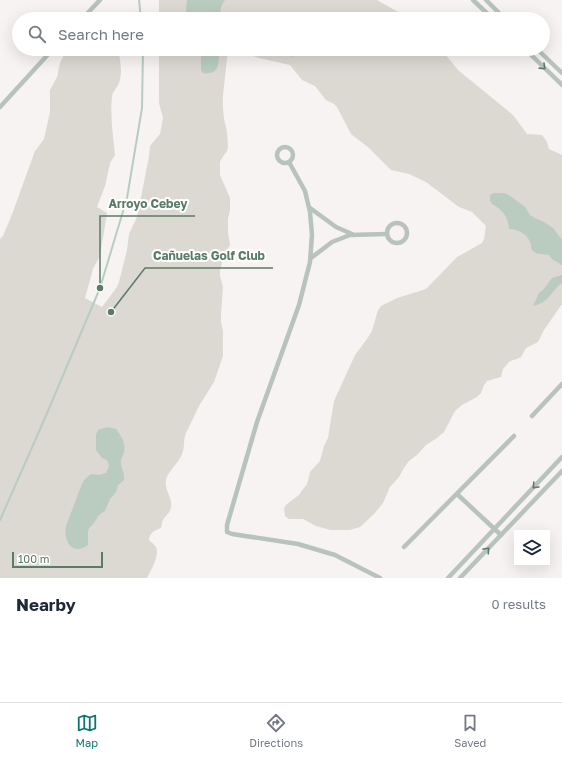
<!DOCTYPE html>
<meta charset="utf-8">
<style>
:root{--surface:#fff;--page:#f2f2f3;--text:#1f2937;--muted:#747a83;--line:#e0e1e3;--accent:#0f766e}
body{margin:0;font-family:"Golos Text",sans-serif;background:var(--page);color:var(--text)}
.controls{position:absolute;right:12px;bottom:12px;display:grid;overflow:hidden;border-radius:0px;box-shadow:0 4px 16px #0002}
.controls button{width:36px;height:36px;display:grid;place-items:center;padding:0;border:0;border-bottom:1px solid var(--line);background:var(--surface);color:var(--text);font:20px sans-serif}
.scale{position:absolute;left:12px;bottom:10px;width:91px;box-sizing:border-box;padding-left:4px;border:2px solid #5b7b69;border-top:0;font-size:11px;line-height:14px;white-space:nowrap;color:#5b7b69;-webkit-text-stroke:3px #fff;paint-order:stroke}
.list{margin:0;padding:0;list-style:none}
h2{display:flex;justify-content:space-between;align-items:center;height:52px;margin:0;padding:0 16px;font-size:17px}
h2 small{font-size:13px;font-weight:400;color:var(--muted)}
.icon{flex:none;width:22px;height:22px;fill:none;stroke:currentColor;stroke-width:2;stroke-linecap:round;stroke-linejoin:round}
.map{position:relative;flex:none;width:562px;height:578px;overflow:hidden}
.search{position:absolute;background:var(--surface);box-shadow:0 4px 16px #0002;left:12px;right:12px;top:12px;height:44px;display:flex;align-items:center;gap:10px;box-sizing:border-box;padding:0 14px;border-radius:22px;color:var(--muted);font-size:15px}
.sheet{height:124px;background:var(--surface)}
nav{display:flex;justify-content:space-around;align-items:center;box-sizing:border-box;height:56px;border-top:1px solid var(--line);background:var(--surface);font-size:11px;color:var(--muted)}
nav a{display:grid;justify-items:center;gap:2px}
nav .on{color:var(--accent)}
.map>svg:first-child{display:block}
</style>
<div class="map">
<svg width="562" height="578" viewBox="0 0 562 578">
<rect width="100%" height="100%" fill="#f7f3f3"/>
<g fill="#dcd8d2">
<path d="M 159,0 L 377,0 L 405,16 L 407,19 L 159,19 Z"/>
<path d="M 67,49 L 118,49 C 120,60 123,72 119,83 C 117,88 113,91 112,96 C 110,116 113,135 115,155 L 110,163 L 105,186 L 97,207 L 107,213 L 100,256 L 93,269 L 85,298 L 102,307 L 117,287 L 119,282 L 127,250 L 129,234 L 137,217 L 149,157 L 150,146 L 160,134 L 163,118 L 159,103 L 159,49 L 441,49 L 458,70 L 513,115 L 527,134 L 542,135 L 547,142 L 549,149 L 562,155 L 562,304 L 544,330 L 538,342 L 526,348 L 521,357 L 517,359 L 513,360 L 509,362 L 503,369 L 501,377 L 487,381 L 484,385 L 481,393 L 477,397 L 462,405 L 455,411 L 444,432 L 437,438 L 426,445 L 417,455 L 409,461 L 404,468 L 399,477 L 390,487 L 383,503 L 374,514 L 360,527 L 350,530 L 330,530 L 316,526 L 303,519 L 289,519 L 285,516 L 284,508 L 287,504 L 299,495 L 301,492 L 307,484 L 310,472 L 320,461 L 324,446 L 328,438 L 334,401 L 355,355 L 367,339 L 372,331 L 378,310 L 381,306 L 397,298 L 423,290 L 427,288 L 457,257 L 482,243 L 484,239 L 486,226 L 472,212 L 459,207 L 426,182 L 409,174 L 391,170 L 369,148 L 351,134 L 337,107 L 334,104 L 326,100 L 315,86 L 302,80 L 290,65 L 259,58 L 243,52 L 229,53 L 227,58 L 223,95 L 223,108 L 224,119 L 227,132 L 228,147 L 227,151 L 222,158 L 220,162 L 220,175 L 230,198 L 230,210 L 228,219 L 228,232 L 230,245 L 223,258 L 220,271 L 220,276 L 223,287 L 221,314 L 221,322 L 223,331 L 223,356 L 214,382 L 199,406 L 186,433 C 183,440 185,448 182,454 C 179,463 167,472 166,480 C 164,491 173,497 171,507 C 171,512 166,515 163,520 C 162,522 162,526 161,528 C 154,531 150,532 149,540 C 151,542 154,544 156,547 C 160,555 151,570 147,578 L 0,578 L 0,239 L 3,236 L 11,217 L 35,151 L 44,139 L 50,112 L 50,90 L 57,77 L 60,63 Z"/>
</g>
<g fill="#b9ccbf">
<path d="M 187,0 L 225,0 C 221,5 219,13 221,19 L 181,19 L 186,11 Z"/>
<path d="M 182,49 L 220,49 C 217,57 222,72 209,73 C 205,74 203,74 201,70 L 201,53 L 199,51 L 196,50 L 190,55 L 185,54 Z"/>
<path d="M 263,49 L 300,49 C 298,60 290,56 282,54 C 275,52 270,53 263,49 Z"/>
<path d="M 494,193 L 504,193 L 509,195 L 525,207 L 530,215 L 535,218 L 544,222 L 553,228 L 562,240 L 562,265 L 552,259 L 549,255 C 544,254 537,255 533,251 C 530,249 532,245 530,242 C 527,234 518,229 509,229 C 509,218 502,209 492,204 L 490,200 L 490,195 Z"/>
<path d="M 562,275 L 562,283 C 554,288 551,297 543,302 C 540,304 536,305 533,306 L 539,293 L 543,290 L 552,278 Z"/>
<path d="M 107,427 L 116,429 C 121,436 126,442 124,452 C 123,456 120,460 121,464 C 122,470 125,474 124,480 L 118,485 L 116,492 L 110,499 L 105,511 L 99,515 L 94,523 L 89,528 L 88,532 L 88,545 C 72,557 63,540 66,526 L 82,484 L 85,479 L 91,474 L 99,475 L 106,473 L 108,469 L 109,465 L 107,460 L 102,458 L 96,450 L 96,435 L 98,430 Z"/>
</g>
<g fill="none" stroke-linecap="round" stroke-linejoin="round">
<g stroke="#b9ccbf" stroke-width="2">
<path d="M 139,0 L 141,19"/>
<path d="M 0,520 L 45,418 L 100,288 L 127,198 L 142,108 L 143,49"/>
</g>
<g stroke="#b7c3bc" stroke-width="4.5">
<path d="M 473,0 L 493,19"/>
<path d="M 486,0 L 505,19"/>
<path d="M 82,19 L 100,0"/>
<path d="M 525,49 L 562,85"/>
<path d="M 537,49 L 562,73"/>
<path d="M 0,107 L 53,49"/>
<circle cx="285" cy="155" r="8"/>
<path d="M 289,162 L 305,191 L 310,212 L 312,235 L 310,262 L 299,305 L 257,422 L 227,525 L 227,532 L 232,534 L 298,544 L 335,555 L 380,578"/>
<path d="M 310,208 L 336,227 L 352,234"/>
<circle cx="397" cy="233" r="10"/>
<path d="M 311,258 L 332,242 L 350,235 L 387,234"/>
<path d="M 532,416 L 562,384"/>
<path d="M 457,494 L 501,535"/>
<path d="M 404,547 L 514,436"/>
<path d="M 448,578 L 562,457"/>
<path d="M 460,578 L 562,471"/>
</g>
</g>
<defs><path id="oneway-chevron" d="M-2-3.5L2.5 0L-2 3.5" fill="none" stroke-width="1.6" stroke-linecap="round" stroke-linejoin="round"/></defs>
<g stroke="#5b7b69">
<use href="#oneway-chevron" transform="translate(543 67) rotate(44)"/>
<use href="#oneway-chevron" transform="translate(535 486) rotate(133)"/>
<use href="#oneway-chevron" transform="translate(487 550) rotate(-47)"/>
</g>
<path fill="none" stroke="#5b7b69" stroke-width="1.5" d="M100 288L100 216H195M111 312L145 268H273"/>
<g fill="#5b7b69" stroke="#fff" stroke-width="1.5">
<circle cx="100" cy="288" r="4"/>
<circle cx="111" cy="312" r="4"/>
</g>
<g font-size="12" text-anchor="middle" font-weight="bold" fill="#5b7b69" stroke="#fff" stroke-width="4" stroke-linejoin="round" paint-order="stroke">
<text x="148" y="208">Arroyo Cebey</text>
<text x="209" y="260">Cañuelas Golf Club</text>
</g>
</svg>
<div class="controls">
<button><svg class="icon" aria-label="layers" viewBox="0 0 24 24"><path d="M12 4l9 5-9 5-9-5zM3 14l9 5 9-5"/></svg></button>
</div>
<div class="scale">100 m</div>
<div class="search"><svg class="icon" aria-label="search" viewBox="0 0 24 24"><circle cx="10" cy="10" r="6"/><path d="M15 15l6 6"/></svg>Search here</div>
</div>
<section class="sheet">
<h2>Nearby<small>0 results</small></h2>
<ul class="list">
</ul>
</section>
<nav>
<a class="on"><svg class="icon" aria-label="map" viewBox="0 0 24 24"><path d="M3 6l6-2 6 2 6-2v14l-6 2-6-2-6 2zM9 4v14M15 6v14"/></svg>Map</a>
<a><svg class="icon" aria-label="directions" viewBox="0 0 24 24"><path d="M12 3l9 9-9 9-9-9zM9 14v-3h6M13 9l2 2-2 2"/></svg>Directions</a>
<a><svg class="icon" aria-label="saved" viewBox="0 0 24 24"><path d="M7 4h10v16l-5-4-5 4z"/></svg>Saved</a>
</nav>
